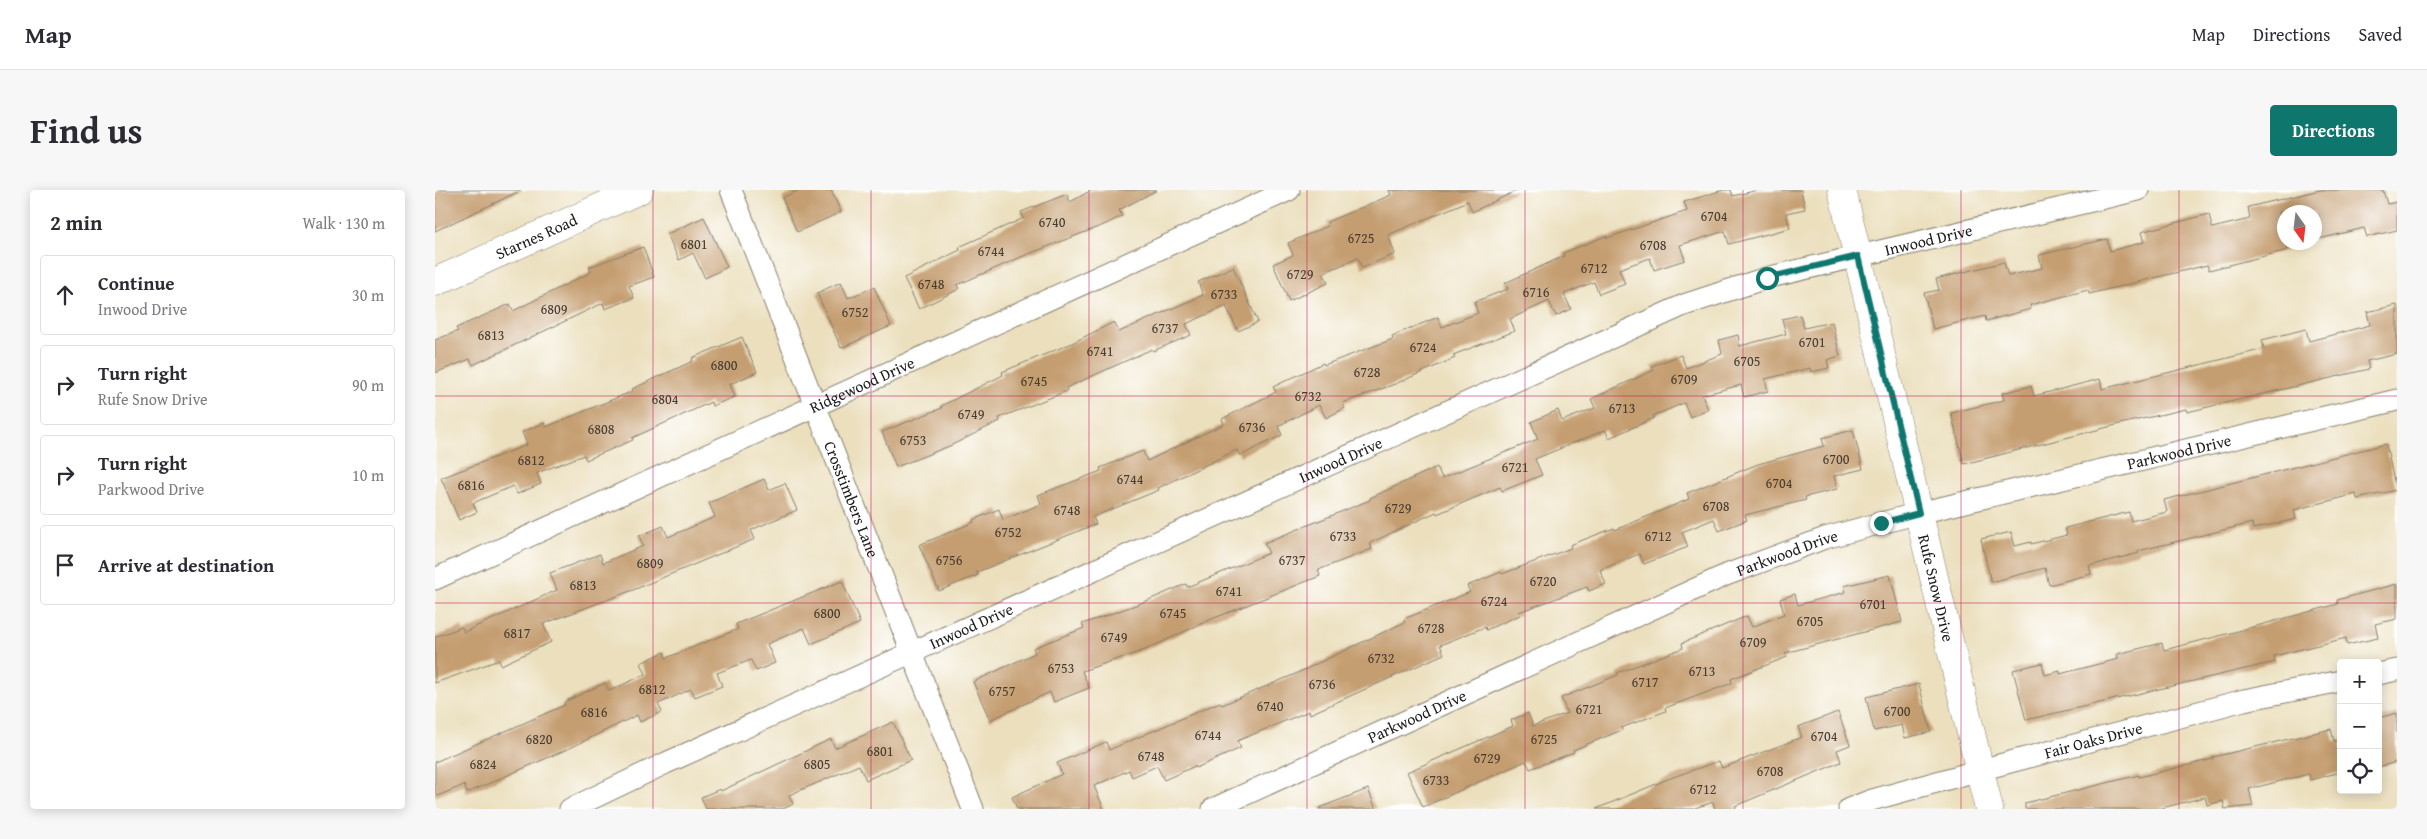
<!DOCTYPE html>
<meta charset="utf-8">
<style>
:root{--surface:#fff;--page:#f7f7f7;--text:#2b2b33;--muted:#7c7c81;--line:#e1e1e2;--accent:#0f766e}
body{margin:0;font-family:"Gentium Book Plus",serif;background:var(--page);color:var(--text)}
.controls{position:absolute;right:15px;bottom:15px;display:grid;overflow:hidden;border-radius:5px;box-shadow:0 2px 12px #0003}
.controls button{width:45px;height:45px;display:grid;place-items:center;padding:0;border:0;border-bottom:1px solid var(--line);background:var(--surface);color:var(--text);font:25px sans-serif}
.compass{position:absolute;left:1842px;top:15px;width:45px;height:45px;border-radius:50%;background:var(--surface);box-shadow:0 2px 12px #0003;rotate:166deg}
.stop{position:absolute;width:15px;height:15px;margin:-11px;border:4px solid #0f766e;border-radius:50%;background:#fff}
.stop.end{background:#0f766e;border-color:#fff;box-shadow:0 1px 5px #0008}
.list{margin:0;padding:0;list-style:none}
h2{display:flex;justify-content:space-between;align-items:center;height:65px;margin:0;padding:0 20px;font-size:21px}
h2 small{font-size:16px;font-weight:400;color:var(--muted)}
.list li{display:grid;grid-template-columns:32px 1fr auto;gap:15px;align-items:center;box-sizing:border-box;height:80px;margin:0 10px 10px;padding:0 10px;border:1px solid var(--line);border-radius:5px}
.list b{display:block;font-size:19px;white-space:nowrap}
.list p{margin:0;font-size:16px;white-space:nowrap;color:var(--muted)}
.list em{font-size:16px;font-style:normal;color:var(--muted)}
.icon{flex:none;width:28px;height:28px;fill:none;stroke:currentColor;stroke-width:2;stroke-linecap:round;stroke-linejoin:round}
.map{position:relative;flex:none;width:1962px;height:619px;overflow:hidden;border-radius:5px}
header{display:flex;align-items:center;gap:30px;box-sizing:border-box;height:70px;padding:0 25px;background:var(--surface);border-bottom:1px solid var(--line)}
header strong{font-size:24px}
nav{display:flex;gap:28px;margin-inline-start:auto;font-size:18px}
.intro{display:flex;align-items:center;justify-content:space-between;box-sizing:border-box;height:120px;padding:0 30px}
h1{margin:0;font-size:35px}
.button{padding:12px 22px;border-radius:5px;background:var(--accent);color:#fff;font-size:18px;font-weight:700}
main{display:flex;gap:30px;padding:0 30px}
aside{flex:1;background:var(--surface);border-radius:5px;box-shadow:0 2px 12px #0003}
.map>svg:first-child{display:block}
</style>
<header>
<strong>Map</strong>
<nav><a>Map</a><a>Directions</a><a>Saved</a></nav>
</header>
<div class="intro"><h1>Find us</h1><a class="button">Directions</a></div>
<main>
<aside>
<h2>2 min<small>Walk · 130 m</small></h2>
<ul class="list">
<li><svg class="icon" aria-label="ahead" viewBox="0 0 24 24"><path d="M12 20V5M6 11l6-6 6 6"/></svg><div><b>Continue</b><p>Inwood Drive</p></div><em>30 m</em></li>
<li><svg class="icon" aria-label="right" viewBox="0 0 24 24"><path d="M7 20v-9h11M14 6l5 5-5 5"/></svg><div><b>Turn right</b><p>Rufe Snow Drive</p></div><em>90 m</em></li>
<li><svg class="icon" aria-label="right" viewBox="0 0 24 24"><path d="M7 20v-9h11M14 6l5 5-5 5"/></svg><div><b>Turn right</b><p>Parkwood Drive</p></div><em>10 m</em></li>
<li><svg class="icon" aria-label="arrive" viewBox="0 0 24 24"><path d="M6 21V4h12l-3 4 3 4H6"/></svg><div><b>Arrive at destination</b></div></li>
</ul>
</aside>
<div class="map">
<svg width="1962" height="619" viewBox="0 0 1962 619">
<rect width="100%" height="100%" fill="#fff"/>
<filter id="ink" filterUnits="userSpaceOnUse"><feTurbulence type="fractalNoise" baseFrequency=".02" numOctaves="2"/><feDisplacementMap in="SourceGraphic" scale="10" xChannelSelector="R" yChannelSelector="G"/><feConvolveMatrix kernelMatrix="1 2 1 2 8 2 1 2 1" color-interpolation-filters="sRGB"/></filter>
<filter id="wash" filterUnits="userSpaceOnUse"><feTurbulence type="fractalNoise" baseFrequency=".0096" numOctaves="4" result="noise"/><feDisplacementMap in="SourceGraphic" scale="20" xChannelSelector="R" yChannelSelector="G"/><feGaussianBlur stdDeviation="1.12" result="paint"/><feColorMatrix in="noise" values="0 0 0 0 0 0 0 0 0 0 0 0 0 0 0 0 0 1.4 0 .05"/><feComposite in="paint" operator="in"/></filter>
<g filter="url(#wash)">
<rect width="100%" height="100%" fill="#ebdfbd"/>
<g id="blocks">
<g fill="#c49d70">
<path d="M 0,0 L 87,0 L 0,41 Z"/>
<path d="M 364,0 L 396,0 L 406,22 L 362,42 L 347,8 Z"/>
<path d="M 657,0 L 722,0 L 684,20 L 687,26 L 671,34 L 591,65 L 522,95 L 524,99 L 484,119 L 469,88 L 525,60 L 524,57 L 589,28 L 586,22 L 632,4 L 635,12 Z"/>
<path d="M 954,0 L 1083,0 L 1037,22 L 1033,11 L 953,45 L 960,64 L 927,78 L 923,68 L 888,83 L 893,93 L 854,111 L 838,74 L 858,65 L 853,53 L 893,36 L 892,32 L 956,5 Z"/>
<path d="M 1288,0 L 1296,0 L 1298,6 L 1323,0 L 1366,0 L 1370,19 L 1351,23 L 1355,38 L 1294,54 L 1290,41 L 1245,55 L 1250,70 L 1219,80 L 1215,68 L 1184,79 L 1190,94 L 1164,104 L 1159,92 L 1129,104 L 1136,119 L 1121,126 L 1114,111 L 1075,129 L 1080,141 L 1018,165 L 1020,168 L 960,194 L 908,213 L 910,218 L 891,228 L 884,215 L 843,236 L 847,245 L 805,266 L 802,260 L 723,298 L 724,300 L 658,327 L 661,334 L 542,382 L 543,385 L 504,401 L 484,355 L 539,332 L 538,330 L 564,319 L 568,330 L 606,314 L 603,305 L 666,281 L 665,278 L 708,261 L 712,271 L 789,234 L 787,229 L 841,202 L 838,197 L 888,173 L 889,175 L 958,149 L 957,146 L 1003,127 L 1007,137 L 1043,123 L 1039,112 L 1073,99 L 1070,93 L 1129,66 L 1128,63 L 1171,46 L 1172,48 L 1252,21 L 1249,12 Z"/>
<path d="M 1885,0 L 1948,0 L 1952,14 L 1962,12 L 1962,40 L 1932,47 L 1929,38 L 1880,50 L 1880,22 L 1844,22 L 1850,52 L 1853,60 L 1774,80 L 1772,75 L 1654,104 L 1653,100 L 1595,115 L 1596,119 L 1551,131 L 1550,126 L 1498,139 L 1489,103 L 1504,100 L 1501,89 L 1569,72 L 1573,86 L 1607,78 L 1604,65 L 1672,49 L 1675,61 L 1709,52 L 1706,42 L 1774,24 L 1777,38 L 1815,29 L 1813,17 Z"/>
<path d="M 269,27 L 292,77 L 270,88 L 258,63 L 244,70 L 232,44 Z"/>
<path d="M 208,57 L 219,87 L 194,96 L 199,108 L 170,119 L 168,113 L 38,175 L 35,169 L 0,183 L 0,150 L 23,141 L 21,138 L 75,114 L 78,121 L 156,82 L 154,77 Z"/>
<path d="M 798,77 L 823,132 L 803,141 L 791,116 L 751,134 L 756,145 L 718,161 L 717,159 L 631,198 L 632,201 L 564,228 L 565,231 L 517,255 L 461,277 L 447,242 L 507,218 L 506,216 L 568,185 L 567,182 L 635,154 L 679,132 L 684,142 L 768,105 L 763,92 Z"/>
<path d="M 406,92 L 413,108 L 439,97 L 456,136 L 406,158 L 382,103 Z"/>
<path d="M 1962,115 L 1962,164 L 1932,171 L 1934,179 L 1752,222 L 1751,219 L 1685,234 L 1529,274 L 1516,223 L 1569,210 L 1567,203 L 1596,196 L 1599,206 L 1665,189 L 1667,199 L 1829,159 L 1827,150 L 1871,139 L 1874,151 L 1935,135 L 1932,122 Z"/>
<path d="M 1365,125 L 1369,138 L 1397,132 L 1405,166 L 1392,170 L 1394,178 L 1376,182 L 1375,178 L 1330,189 L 1333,201 L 1309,207 L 1306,195 L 1267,205 L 1273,219 L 1255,227 L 1249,213 L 1218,226 L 1219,228 L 1174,248 L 1170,240 L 1100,269 L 1107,285 L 1067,301 L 1065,297 L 1002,324 L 1001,322 L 935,353 L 937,359 L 883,380 L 885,386 L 772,431 L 710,460 L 647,481 L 654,498 L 619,512 L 615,502 L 555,530 L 538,492 L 600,463 L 598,458 L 649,438 L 647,434 L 709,412 L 751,394 L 752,397 L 834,363 L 829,353 L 935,310 L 935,308 L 1002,277 L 1007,288 L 1103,249 L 1096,232 L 1123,220 L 1127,231 L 1160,218 L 1156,209 L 1219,180 L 1217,176 L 1246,165 L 1251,178 L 1287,164 L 1284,150 L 1303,145 L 1305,156 L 1351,144 L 1347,129 Z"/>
<path d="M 307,147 L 322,182 L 295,194 L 300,207 L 277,216 L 276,212 L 197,248 L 198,250 L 151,270 L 149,265 L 102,283 L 106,294 L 82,304 L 78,296 L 38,313 L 42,322 L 24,330 L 6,288 L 92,255 L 87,242 L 109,233 L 111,237 L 198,201 L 197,199 L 258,171 L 257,168 Z"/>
<path d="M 1418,240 L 1428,279 L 1399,286 L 1402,299 L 1370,307 L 1371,310 L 1310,325 L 1312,330 L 1284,341 L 1279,329 L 1247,342 L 1253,357 L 1209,374 L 1204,364 L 1165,380 L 1171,394 L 1154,401 L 1152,397 L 1084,422 L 1085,425 L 1051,440 L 1050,437 L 1005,455 L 1009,464 L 875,524 L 874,521 L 802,551 L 806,558 L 761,578 L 760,576 L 729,590 L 722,576 L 697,587 L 694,580 L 659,596 L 669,619 L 582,619 L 577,607 L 627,584 L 622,573 L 671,552 L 674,560 L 785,512 L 787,515 L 858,485 L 970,432 L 969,429 L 1035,402 L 1032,396 L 1066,382 L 1067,384 L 1136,358 L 1135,355 L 1179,338 L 1180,340 L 1254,309 L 1252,303 L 1323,274 L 1389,256 L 1387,248 Z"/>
<path d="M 1951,254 L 1961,300 L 1922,309 L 1921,304 L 1859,320 L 1861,329 L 1818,339 L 1817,333 L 1703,361 L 1704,363 L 1654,376 L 1656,384 L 1614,395 L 1610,378 L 1556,392 L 1546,349 L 1576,342 L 1580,356 L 1596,352 L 1596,354 L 1632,345 L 1630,338 L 1694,322 L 1696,331 L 1732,322 L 1729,310 Z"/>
<path d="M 329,289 L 334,300 L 350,293 L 362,320 L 316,340 L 320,349 L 198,400 L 108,434 L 116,452 L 66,475 L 64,470 L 0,493 L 0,447 L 27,437 L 29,442 L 122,400 L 115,383 L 165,364 L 168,373 L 208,356 L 204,346 L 228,336 L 233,347 L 280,327 L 274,313 Z"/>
<path d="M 1455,385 L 1467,432 L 1350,463 L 1352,467 L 1296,489 L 1297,493 L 1230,518 L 1231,521 L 1186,538 L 1187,540 L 1138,560 L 1139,562 L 1095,579 L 1091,571 L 988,617 L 972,582 L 1078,536 L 1076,530 L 1093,523 L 1098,536 L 1132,523 L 1126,508 L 1183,485 L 1182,483 L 1248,458 L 1247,453 L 1312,426 L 1317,437 L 1349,424 L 1345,409 L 1360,404 L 1363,415 L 1411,402 L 1409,396 Z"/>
<path d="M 407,391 L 425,433 L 376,454 L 369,438 L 332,454 L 340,473 L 321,481 L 316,470 L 282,483 L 287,496 L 260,507 L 256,499 L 223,514 L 227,522 L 205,532 L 202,525 L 135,558 L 32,603 L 29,595 L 0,607 L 0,572 L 130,515 L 129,512 L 170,493 L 174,501 L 211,484 L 206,473 L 229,462 L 231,468 L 303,439 L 301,434 Z"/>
<path d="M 1962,394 L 1962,429 L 1940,434 L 1943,448 L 1912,455 L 1911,448 L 1839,466 L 1840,472 L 1591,530 L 1578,480 L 1607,473 L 1610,485 L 1625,481 L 1625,484 L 1683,469 L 1682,464 L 1727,453 L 1729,460 L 1788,445 L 1903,414 L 1902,410 Z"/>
<path d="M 1484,494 L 1496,542 L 1470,548 L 1467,535 L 1439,541 L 1431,507 Z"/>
<path d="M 1403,522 L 1415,555 L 1402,560 L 1406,572 L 1300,616 L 1301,619 L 1280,619 L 1278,612 L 1257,619 L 1161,619 L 1238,587 L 1284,571 L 1287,578 L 1367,547 L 1363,537 Z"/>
<path d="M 1962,523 L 1962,572 L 1943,577 L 1943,528 Z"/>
<path d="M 458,532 L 476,570 L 431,590 L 424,575 L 354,605 L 358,614 L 348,619 L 271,619 L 266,607 L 285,599 L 286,601 L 396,549 L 400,558 Z"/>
<path d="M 1896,539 L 1899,551 L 1906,550 L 1906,582 L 1875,590 L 1874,584 L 1814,599 L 1818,616 L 1790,619 L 1788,611 L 1772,615 L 1770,607 L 1723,619 L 1590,619 L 1590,613 L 1704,585 L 1704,587 L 1778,569 L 1778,567 Z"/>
<path d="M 933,599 L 941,619 L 884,619 L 884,618 Z"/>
</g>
</g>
</g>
<g filter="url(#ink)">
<use href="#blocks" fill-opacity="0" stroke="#847e6c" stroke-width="1"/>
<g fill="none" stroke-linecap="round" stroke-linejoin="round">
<defs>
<g id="minor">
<path id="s1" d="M 296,0 L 538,619"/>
<path id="s2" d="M 0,389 L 854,0"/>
<path d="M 1943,484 L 1962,480"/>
<path id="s3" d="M 135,619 L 231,573 L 1249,115 L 1331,88 L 1703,0"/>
<path id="s4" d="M 778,619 L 1291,385 L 1390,348 L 1484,323 L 1962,210"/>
<path id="s5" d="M 1414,619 L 1437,610 L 1545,580 L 1809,510 L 1906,491"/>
</g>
<g id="secondary">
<path id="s6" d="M 1407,0 L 1554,619"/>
<path id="s7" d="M 0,92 L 204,0"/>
</g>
</defs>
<use href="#minor" stroke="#847e6c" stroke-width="23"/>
<use href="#secondary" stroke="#847e6c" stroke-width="29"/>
<use href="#minor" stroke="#fff" stroke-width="21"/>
<use href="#secondary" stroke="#fff" stroke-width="28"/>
</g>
</g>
<g fill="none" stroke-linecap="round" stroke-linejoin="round" filter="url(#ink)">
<path stroke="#0f766e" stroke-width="6" d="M 1332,88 L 1423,66 L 1484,323 L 1446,333"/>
</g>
<path fill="none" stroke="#c2185b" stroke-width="1" stroke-opacity="0.55" d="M 218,0 L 218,619M 436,0 L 436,619M 654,0 L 654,619M 872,0 L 872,619M 1090,0 L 1090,619M 1308,0 L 1308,619M 1526,0 L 1526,619M 1744,0 L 1744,619M 0,206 L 1962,206M 0,413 L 1962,413"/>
<g text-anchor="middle" stroke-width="4" stroke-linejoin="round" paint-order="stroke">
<g font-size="14" fill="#463c31">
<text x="1279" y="31">6704</text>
<text x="617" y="37">6740</text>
<text x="926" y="53">6725</text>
<text x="259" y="59">6801</text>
<text x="1218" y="60">6708</text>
<text x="556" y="66">6744</text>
<text x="1159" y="83">6712</text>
<text x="865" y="89">6729</text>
<text x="496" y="99">6748</text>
<text x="1101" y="107">6716</text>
<text x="789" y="109">6733</text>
<text x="119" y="124">6809</text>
<text x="420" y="127">6752</text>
<text x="730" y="143">6737</text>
<text x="56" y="150">6813</text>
<text x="1377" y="157">6701</text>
<text x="988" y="162">6724</text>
<text x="665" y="166">6741</text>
<text x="1312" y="176">6705</text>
<text x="289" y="180">6800</text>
<text x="932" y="187">6728</text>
<text x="1249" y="194">6709</text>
<text x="599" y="196">6745</text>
<text x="873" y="211">6732</text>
<text x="230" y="214">6804</text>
<text x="1187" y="223">6713</text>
<text x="536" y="229">6749</text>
<text x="817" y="242">6736</text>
<text x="166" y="244">6808</text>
<text x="478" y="255">6753</text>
<text x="1401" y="274">6700</text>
<text x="96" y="275">6812</text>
<text x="1080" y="282">6721</text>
<text x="695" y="294">6744</text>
<text x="1344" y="298">6704</text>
<text x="36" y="300">6816</text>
<text x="1281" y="321">6708</text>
<text x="963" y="323">6729</text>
<text x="632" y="325">6748</text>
<text x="573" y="347">6752</text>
<text x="908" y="351">6733</text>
<text x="1223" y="351">6712</text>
<text x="514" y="375">6756</text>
<text x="857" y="375">6737</text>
<text x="215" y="378">6809</text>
<text x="1108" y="396">6720</text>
<text x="148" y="400">6813</text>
<text x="794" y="406">6741</text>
<text x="1059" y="416">6724</text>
<text x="1438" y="419">6701</text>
<text x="392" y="428">6800</text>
<text x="738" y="428">6745</text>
<text x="1375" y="436">6705</text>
<text x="996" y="443">6728</text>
<text x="82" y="448">6817</text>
<text x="679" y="452">6749</text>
<text x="1318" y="457">6709</text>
<text x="946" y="473">6732</text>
<text x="626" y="483">6753</text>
<text x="1267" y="486">6713</text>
<text x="1210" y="497">6717</text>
<text x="887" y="499">6736</text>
<text x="217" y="504">6812</text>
<text x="567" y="506">6757</text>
<text x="835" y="521">6740</text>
<text x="1154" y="524">6721</text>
<text x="1462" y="526">6700</text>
<text x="159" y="527">6816</text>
<text x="773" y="550">6744</text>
<text x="1389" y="551">6704</text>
<text x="104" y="554">6820</text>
<text x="1109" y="554">6725</text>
<text x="445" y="566">6801</text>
<text x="716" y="571">6748</text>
<text x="1052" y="573">6729</text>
<text x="48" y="579">6824</text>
<text x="382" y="579">6805</text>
<text x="1335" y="586">6708</text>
<text x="1001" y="595">6733</text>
<text x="1268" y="604">6712</text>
</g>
<g font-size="16" fill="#1c1c1c" stroke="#fff">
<text dy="6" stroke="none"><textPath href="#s7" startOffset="111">Starnes Road</textPath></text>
<text dy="6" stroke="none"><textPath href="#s3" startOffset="1476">Inwood Drive</textPath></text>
<text dy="6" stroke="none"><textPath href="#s2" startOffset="469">Ridgewood Drive</textPath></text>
<text dy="6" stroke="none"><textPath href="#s4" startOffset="1034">Parkwood Drive</textPath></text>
<text dy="6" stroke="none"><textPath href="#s3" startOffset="846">Inwood Drive</textPath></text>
<text dy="6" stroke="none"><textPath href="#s1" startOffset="332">Crosstimbers Lane</textPath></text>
<text dy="6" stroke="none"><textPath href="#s4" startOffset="629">Parkwood Drive</textPath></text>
<text dy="6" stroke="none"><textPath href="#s6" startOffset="409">Rufe Snow Drive</textPath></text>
<text dy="6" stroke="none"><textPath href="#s3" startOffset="441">Inwood Drive</textPath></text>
<text dy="6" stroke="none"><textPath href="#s4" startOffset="224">Parkwood Drive</textPath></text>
<text dy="6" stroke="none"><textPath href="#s5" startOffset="254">Fair Oaks Drive</textPath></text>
</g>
</g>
</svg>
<div class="controls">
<button>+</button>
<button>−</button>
<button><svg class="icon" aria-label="locate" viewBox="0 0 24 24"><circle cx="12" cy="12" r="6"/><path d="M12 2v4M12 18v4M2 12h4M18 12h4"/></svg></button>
</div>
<svg class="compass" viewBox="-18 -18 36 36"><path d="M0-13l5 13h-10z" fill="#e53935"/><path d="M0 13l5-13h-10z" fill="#7c7c81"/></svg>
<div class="stop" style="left:1332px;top:88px"></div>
<div class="stop end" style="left:1446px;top:333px"></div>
</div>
</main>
